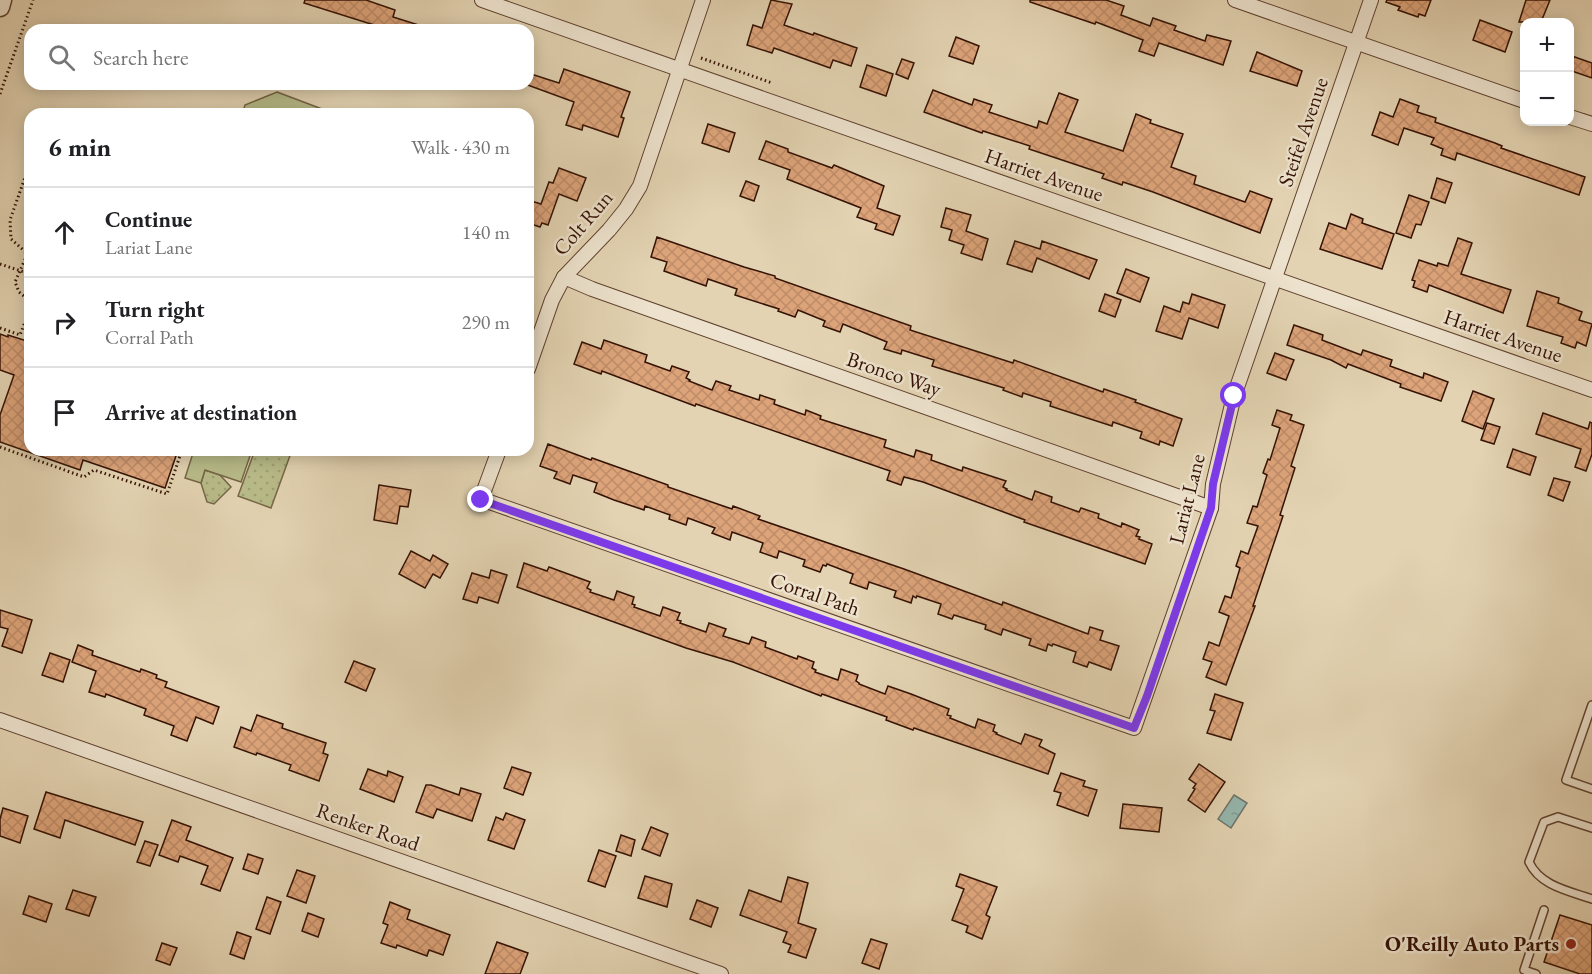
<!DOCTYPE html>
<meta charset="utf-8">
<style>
:root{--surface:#fff;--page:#f2f2f2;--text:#202124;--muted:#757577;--line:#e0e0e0}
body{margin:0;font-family:"EB Garamond",serif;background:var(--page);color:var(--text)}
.controls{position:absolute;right:18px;top:18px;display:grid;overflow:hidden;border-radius:12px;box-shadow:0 3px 15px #0003}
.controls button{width:54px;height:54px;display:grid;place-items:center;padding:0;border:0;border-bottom:2px solid var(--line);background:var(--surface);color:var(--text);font:30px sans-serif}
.stop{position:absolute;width:18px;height:18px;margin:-14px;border:4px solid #7c3aed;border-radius:50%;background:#fff}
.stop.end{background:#7c3aed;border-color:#fff;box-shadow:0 2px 6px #0008}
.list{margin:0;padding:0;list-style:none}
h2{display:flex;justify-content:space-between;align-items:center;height:78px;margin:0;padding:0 24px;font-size:26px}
h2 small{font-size:20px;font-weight:400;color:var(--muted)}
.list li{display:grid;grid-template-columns:39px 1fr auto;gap:18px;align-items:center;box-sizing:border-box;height:90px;padding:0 24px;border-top:2px solid var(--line)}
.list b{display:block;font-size:22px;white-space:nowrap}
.list p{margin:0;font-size:20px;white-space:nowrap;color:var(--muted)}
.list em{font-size:20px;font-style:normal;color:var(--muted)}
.icon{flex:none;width:33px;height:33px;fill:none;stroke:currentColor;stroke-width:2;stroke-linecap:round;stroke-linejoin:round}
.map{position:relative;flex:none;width:1592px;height:974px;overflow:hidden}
.search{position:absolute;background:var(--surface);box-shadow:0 3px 15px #0003;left:24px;top:24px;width:510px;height:66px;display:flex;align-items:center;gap:15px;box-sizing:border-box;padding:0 21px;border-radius:18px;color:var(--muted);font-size:22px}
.panel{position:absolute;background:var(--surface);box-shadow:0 3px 15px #0003;left:24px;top:108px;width:510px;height:348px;border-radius:18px}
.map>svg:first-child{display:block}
</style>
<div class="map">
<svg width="1592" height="974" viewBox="0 0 1592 974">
<defs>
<pattern id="grass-dots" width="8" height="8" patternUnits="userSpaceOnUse" patternTransform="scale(1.5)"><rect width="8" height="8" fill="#b8bb89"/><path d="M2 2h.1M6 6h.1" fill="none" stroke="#9fa075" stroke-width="1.8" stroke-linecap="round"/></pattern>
<pattern id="water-ripples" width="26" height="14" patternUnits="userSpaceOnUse" patternTransform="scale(1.5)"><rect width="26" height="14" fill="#95b7af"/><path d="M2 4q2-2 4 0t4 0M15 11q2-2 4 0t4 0" fill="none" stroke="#819c95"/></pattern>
<pattern id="building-cross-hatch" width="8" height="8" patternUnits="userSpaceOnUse" patternTransform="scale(1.5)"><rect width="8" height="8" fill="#dda47a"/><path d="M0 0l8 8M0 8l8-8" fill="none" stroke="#be8c68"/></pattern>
</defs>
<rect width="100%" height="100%" fill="#e3d3b2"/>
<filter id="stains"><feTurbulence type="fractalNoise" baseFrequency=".00333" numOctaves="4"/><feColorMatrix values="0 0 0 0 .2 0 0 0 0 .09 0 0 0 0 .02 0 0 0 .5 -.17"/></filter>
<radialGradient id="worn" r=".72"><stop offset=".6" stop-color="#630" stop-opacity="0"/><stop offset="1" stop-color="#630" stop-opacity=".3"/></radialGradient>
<g fill="url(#grass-dots)" stroke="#766646" stroke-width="1.5">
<path d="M 255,450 L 292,450 L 271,508 L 238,496 Z"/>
<path d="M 205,470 L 220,475 L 231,487 L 214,504 L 207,502 L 201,483 Z"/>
</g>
<g fill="#b8bb89" stroke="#766646" stroke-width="1.5">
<path d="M 277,92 L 322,109 L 331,114 L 242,114 L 245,105 Z"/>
<path d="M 194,450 L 252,450 L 241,482 L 205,470 L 201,483 L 185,478 Z"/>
</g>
<path fill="url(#water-ripples)" stroke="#6e756b" stroke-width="1.5" d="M 1234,795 L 1247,803 L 1231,828 L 1218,819 Z"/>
<g fill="url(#building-cross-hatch)" stroke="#341204" stroke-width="1.5">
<path d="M 305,0 L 366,0 L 395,10 L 393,17 L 425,27 L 424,30 L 390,30 L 304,3 Z"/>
<path d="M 771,0 L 792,4 L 784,25 L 813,35 L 814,33 L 857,48 L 851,66 L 833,60 L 830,68 L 774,48 L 772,53 L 747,45 L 753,25 L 762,28 Z"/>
<path d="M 1030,0 L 1106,0 L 1124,6 L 1121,15 L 1150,26 L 1153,18 L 1176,26 L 1174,30 L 1205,41 L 1207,35 L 1231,41 L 1223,65 L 1159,43 L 1154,56 L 1139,51 L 1143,40 L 1096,22 L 1095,24 L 1030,2 Z"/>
<path d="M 1387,0 L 1431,0 L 1425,16 L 1419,14 L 1418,17 L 1398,10 L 1400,7 L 1386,2 Z"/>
<path d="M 1526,0 L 1550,0 L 1541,22 L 1519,22 Z"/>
<path d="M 1480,20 L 1512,32 L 1505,52 L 1473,40 Z"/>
<path d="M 956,37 L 979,46 L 973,64 L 949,56 Z"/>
<path d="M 1257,52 L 1302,71 L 1297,86 L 1250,71 Z"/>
<path d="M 1569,55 L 1592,63 L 1592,78 L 1569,70 Z"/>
<path d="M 902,59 L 914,63 L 908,79 L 896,74 Z"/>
<path d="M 867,65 L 893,74 L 886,96 L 860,87 Z"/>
<path d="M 564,69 L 630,92 L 621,117 L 624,118 L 618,137 L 583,125 L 582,130 L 566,125 L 574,102 L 525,84 L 528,84 L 528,73 L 559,83 Z"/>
<path d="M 933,90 L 972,105 L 974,99 L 992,105 L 989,112 L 1037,128 L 1039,121 L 1047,124 L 1059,93 L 1078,100 L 1065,132 L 1123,151 L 1136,114 L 1151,120 L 1150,123 L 1183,134 L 1171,167 L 1196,176 L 1194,184 L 1245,202 L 1250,191 L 1272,199 L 1260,233 L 1153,192 L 1123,182 L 1122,185 L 1102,178 L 1104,174 L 1029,149 L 1030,146 L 983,131 L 982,133 L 924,112 Z"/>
<path d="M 1400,99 L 1419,106 L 1417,112 L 1436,118 L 1435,122 L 1495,143 L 1502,146 L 1501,148 L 1585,177 L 1579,195 L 1457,153 L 1455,160 L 1441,155 L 1443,149 L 1431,144 L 1434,138 L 1404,128 L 1398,145 L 1372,135 L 1380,112 L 1393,117 Z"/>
<path d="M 708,124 L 735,133 L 729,152 L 702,143 Z"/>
<path d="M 766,141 L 788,149 L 788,152 L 832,168 L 834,165 L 884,186 L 877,208 L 900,216 L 893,235 L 875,229 L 877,224 L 857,217 L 861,208 L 787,179 L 790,170 L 759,159 Z"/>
<path d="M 559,168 L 586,178 L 577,201 L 559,194 L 548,225 L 542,223 L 540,227 L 528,223 L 528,200 L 541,204 L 549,182 L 553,183 Z"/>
<path d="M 1437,178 L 1452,183 L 1445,203 L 1431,198 Z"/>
<path d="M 746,181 L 759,186 L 754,201 L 740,196 Z"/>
<path d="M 1409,195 L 1429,202 L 1421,225 L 1416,224 L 1411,238 L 1396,233 Z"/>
<path d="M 946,208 L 971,215 L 966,231 L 988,239 L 982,260 L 961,253 L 964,245 L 949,240 L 952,230 L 941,227 Z"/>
<path d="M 1351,214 L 1363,219 L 1362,223 L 1394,234 L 1382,269 L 1320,249 L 1329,223 L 1346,229 Z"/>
<path d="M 657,237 L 744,267 L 775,276 L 775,278 L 911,326 L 910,330 L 1013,363 L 1014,360 L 1103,392 L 1104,389 L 1136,400 L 1135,402 L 1182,419 L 1173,446 L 1160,441 L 1159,445 L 1140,438 L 1142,432 L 1113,422 L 1112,426 L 1050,406 L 1051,402 L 1023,393 L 1022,397 L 1003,390 L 1004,388 L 932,366 L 934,360 L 902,350 L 901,354 L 884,349 L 887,342 L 843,324 L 840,332 L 823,326 L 825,321 L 798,310 L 795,317 L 778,311 L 779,309 L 735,295 L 737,289 L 708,279 L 706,286 L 664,271 L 667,262 L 651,257 Z"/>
<path d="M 1458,238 L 1472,243 L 1461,274 L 1511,290 L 1503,313 L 1429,285 L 1427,292 L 1413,287 L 1415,281 L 1412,280 L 1419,260 L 1437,266 L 1438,263 L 1448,266 Z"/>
<path d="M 1015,241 L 1040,249 L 1042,241 L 1097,260 L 1089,279 L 1037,258 L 1032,272 L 1007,264 Z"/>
<path d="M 1126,269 L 1149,278 L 1140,302 L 1117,293 Z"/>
<path d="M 1537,291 L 1559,298 L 1558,303 L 1582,312 L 1579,320 L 1592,324 L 1586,346 L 1577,342 L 1575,348 L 1561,343 L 1563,337 L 1527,326 Z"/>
<path d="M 1105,294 L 1121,300 L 1115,317 L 1099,311 Z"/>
<path d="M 1192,294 L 1225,305 L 1218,328 L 1189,318 L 1182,339 L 1156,331 L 1164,306 L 1180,312 L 1183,302 L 1189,304 Z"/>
<path d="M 1294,325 L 1323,335 L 1322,340 L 1361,355 L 1363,350 L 1392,360 L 1390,366 L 1423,378 L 1424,373 L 1448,382 L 1441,401 L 1400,387 L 1401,384 L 1348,364 L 1346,368 L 1331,360 L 1287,345 Z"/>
<path d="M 0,334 L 8,337 L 8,335 L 30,342 L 30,450 L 178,450 L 165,488 L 83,460 L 80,470 L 0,442 L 0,415 L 14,375 L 0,370 Z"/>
<path d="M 604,340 L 647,355 L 645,362 L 670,371 L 672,366 L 689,372 L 686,378 L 690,380 L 689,381 L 712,390 L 716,381 L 731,386 L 729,390 L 759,400 L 760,395 L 775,400 L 774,404 L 805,415 L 806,410 L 821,416 L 820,419 L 886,440 L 884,447 L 914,457 L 916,450 L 932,455 L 931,460 L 962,471 L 963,467 L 1006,481 L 1003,487 L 1007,489 L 1006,490 L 1032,500 L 1035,491 L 1052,497 L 1051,502 L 1079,512 L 1081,508 L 1099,514 L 1098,518 L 1121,527 L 1122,523 L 1139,530 L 1136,536 L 1140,537 L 1139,539 L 1152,544 L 1145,564 L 1024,522 L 1025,520 L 923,482 L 904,477 L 901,485 L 887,480 L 890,471 L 696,404 L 695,406 L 602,371 L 601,374 L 574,364 L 582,342 L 601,349 Z"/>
<path d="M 1275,353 L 1294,360 L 1286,380 L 1267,373 Z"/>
<path d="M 1473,391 L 1494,399 L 1483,429 L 1462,421 Z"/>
<path d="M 1277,410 L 1292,415 L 1290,420 L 1304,425 L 1291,466 L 1295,468 L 1280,515 L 1283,516 L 1253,606 L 1255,606 L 1226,685 L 1206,677 L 1212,662 L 1203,659 L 1209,642 L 1219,646 L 1229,616 L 1219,612 L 1225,596 L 1231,598 L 1240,568 L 1236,566 L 1241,551 L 1248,554 L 1258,526 L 1247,523 L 1253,506 L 1257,507 L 1267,475 L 1263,473 L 1268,459 L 1270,460 L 1280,428 L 1272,425 Z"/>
<path d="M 1543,413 L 1588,429 L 1590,422 L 1592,423 L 1592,454 L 1586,471 L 1575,467 L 1581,449 L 1536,434 Z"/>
<path d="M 1487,423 L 1500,427 L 1494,444 L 1481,440 Z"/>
<path d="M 548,444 L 591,460 L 592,458 L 637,474 L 668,485 L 668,487 L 732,509 L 733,506 L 760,516 L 758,519 L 904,569 L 1002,605 L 1003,602 L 1088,634 L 1090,627 L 1103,631 L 1100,640 L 1119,646 L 1111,670 L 1089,662 L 1087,667 L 1073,662 L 1076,652 L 1053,644 L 1052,646 L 1048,644 L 1046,651 L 1029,645 L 1031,639 L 1003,629 L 1001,635 L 985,629 L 986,625 L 954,615 L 952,619 L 938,614 L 941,604 L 917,596 L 916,598 L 913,596 L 911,603 L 894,597 L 896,591 L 869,582 L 867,589 L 850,583 L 853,574 L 827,564 L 826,566 L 823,565 L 820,572 L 803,566 L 805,560 L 779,551 L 777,558 L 760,552 L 763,543 L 732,532 L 730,540 L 712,533 L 715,528 L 688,518 L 686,525 L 669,519 L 670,515 L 645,506 L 644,510 L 614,500 L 594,492 L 597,483 L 573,475 L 570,484 L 554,478 L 557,472 L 540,466 Z"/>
<path d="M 1513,449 L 1536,457 L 1530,475 L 1507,467 Z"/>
<path d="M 1554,478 L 1570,482 L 1563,501 L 1548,495 Z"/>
<path d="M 379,485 L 411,490 L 408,507 L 400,506 L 397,524 L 374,520 Z"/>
<path d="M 411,551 L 430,561 L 433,555 L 448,564 L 440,578 L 433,574 L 425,588 L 399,574 Z"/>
<path d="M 524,563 L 547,571 L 549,567 L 590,582 L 587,588 L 591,590 L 590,592 L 614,600 L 617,591 L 634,597 L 632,604 L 635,605 L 634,607 L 660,616 L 663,607 L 680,613 L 677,620 L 681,621 L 680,623 L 706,632 L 709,623 L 726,629 L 723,636 L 749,644 L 752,637 L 766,642 L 765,647 L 797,659 L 798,656 L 814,662 L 812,668 L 816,670 L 815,672 L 838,680 L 841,669 L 858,675 L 856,681 L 859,683 L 859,684 L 885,694 L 888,686 L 911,694 L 949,709 L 947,715 L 951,716 L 950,718 L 975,728 L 978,719 L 995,725 L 993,731 L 997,733 L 996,734 L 1021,744 L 1025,734 L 1042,740 L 1039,746 L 1055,754 L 1048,774 L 914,728 L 913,730 L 886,720 L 887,717 L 822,694 L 821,696 L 733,662 L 686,648 L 517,587 Z"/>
<path d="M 491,570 L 507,575 L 498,603 L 479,597 L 477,603 L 463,599 L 472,573 L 489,578 Z"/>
<path d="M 0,610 L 32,620 L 22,653 L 2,646 L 8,629 L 0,627 Z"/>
<path d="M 78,645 L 93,651 L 92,655 L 140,672 L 141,669 L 157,675 L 156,678 L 167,682 L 165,687 L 219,707 L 213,724 L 196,717 L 187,741 L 171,735 L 174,726 L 144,715 L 146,709 L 106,694 L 105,697 L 89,692 L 96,671 L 72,662 Z"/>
<path d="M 50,653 L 70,660 L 63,682 L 42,675 Z"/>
<path d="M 354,661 L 375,669 L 366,691 L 345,682 Z"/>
<path d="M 1215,694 L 1243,703 L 1231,740 L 1207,733 L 1215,711 L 1210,710 Z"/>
<path d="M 257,715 L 283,724 L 282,728 L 326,743 L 323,753 L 328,755 L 319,781 L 289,770 L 291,765 L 257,753 L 256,755 L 234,747 L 241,727 L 251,731 Z"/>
<path d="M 1199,764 L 1225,782 L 1205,812 L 1188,800 L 1195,789 L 1193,788 L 1196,784 L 1189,779 Z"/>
<path d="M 512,767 L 531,773 L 523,795 L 504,788 Z"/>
<path d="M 368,769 L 387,776 L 388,771 L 403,777 L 394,802 L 360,789 Z"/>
<path d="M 1061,773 L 1085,781 L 1083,786 L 1097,790 L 1088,816 L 1057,805 L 1061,793 L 1054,791 Z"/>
<path d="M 426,785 L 431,785 L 459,795 L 461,788 L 481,794 L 472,821 L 437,809 L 433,818 L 416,812 Z"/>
<path d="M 46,792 L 143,822 L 135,845 L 65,820 L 60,838 L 34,829 Z"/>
<path d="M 1123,804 L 1162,808 L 1159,832 L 1120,828 Z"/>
<path d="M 3,808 L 28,816 L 20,843 L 0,836 L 0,819 Z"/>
<path d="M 506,813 L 525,820 L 514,849 L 488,840 L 496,817 L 503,820 Z"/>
<path d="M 172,820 L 191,827 L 186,840 L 233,858 L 220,891 L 201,884 L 208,866 L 180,856 L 178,862 L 159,855 Z"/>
<path d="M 651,827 L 668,834 L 660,856 L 642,849 Z"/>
<path d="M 621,835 L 635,840 L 631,856 L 616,851 Z"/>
<path d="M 145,841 L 158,845 L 150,866 L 137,862 Z"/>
<path d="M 599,850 L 616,856 L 605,887 L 588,881 Z"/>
<path d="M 248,854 L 263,859 L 258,874 L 243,869 Z"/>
<path d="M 297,870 L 315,876 L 306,903 L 287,896 Z"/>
<path d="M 960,874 L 997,887 L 986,915 L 990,917 L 982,939 L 966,932 L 968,926 L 952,920 L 964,889 L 956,886 Z"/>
<path d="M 645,876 L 672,884 L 667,907 L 638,898 Z"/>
<path d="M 788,877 L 808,883 L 798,923 L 816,929 L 806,958 L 788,952 L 791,945 L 783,942 L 787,932 L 740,915 L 749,890 L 781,902 Z"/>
<path d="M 73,890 L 96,897 L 89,916 L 66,909 Z"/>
<path d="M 29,896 L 52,904 L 46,922 L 23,914 Z"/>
<path d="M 267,897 L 281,902 L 270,934 L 256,929 Z"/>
<path d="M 697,900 L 718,908 L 711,927 L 690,919 Z"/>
<path d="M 390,902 L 410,910 L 407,919 L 450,935 L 443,955 L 429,950 L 427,956 L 397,945 L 396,948 L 381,943 L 388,925 L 383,923 Z"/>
<path d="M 308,913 L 324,919 L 318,937 L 302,931 Z"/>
<path d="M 1560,915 L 1592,925 L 1592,974 L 1580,974 L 1544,962 Z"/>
<path d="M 237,932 L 251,937 L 244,959 L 230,954 Z"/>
<path d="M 871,939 L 887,944 L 879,969 L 862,963 Z"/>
<path d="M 497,942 L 528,953 L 520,974 L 485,974 Z"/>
<path d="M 162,943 L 177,948 L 170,965 L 156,960 Z"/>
</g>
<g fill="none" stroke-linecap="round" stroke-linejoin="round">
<defs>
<g id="service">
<path d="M 1592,705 L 1566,780 L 1592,789"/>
<path d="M 1592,828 L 1558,817 L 1544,822 L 1529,862 C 1540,886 1569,891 1592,899"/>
<path d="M 1536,974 L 1524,970 L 1544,910"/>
</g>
<g id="minor">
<path d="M 482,0 L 1592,390"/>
<path d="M 1235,0 L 1524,101"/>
<path d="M 1570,117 L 1592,124"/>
<path d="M 564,277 L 592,289 L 1211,508"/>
<path d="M 528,369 L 552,300 L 564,277 L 609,230 L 626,209 L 640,186 L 703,0"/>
<path d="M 499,450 L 481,499 L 1134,728 L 1211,508 L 1213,484 L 1234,396 L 1371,0"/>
<path d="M 0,720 L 721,974"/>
</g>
<path id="tertiary" d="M 0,7 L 2,0"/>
</defs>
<use href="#service" stroke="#604230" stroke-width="10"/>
<use href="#minor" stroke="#604230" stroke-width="16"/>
<use href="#tertiary" stroke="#604230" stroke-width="21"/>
<g stroke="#341204" stroke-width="3" stroke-dasharray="1.5 3" stroke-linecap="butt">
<path d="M 701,58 L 772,83"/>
<path d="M 0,94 L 33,0"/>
<path d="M 29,166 L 10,220 L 11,239 L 30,256"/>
<path d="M 27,255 L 15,282 L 19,292 L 30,301"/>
<path d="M 0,264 L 30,274"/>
<path d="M 0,328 L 20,335 L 30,309"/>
<path d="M 0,447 L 84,477 L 94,470 L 167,494 L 182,450"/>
</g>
<use href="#service" stroke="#ede2cd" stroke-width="7"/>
<use href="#minor" stroke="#ede2cd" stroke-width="14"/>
<use href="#tertiary" stroke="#ede2cd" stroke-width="18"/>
</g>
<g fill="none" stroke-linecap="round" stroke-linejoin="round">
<path stroke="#7c3aed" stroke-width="8" d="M 481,500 L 1134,728 L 1147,696 L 1211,508 L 1213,484 L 1234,396"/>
</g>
<circle fill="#8f2418" stroke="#ede2cd" stroke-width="2" cx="1571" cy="944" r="6"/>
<g text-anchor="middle" stroke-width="5" stroke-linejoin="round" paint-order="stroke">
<g font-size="21" fill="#341204" stroke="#ede2cd">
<text transform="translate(1303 132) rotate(-71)" y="7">Steifel Avenue</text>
<text transform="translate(1044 175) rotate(19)" y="7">Harriet Avenue</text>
<text transform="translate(583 223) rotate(-49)" y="7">Colt Run</text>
<text transform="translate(1503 336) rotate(19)" y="7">Harriet Avenue</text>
<text transform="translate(894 374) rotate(19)" y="7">Bronco Way</text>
<text transform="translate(1187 499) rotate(-76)" y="7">Lariat Lane</text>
<text transform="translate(815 594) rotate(19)" y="7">Corral Path</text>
<text transform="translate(368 827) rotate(19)" y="7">Renker Road</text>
</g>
<g font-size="21" font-weight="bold" fill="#341204" stroke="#ede2cd" text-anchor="end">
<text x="1559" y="951">O'Reilly Auto Parts</text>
</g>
</g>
<rect width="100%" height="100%" filter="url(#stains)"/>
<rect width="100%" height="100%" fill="url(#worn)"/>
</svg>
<div class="controls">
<button>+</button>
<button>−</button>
</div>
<div class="stop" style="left:1234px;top:396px"></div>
<div class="stop end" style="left:481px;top:500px"></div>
<div class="search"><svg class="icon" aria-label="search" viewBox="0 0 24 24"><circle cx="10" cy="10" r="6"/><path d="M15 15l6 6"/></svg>Search here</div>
<section class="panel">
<h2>6 min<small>Walk · 430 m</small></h2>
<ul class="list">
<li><svg class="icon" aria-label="ahead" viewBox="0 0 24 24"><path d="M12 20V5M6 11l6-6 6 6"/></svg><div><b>Continue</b><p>Lariat Lane</p></div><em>140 m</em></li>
<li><svg class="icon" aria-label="right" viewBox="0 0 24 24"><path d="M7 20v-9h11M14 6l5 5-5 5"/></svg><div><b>Turn right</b><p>Corral Path</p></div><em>290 m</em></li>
<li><svg class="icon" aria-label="arrive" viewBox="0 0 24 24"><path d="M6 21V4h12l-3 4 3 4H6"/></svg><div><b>Arrive at destination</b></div></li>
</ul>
</section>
</div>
